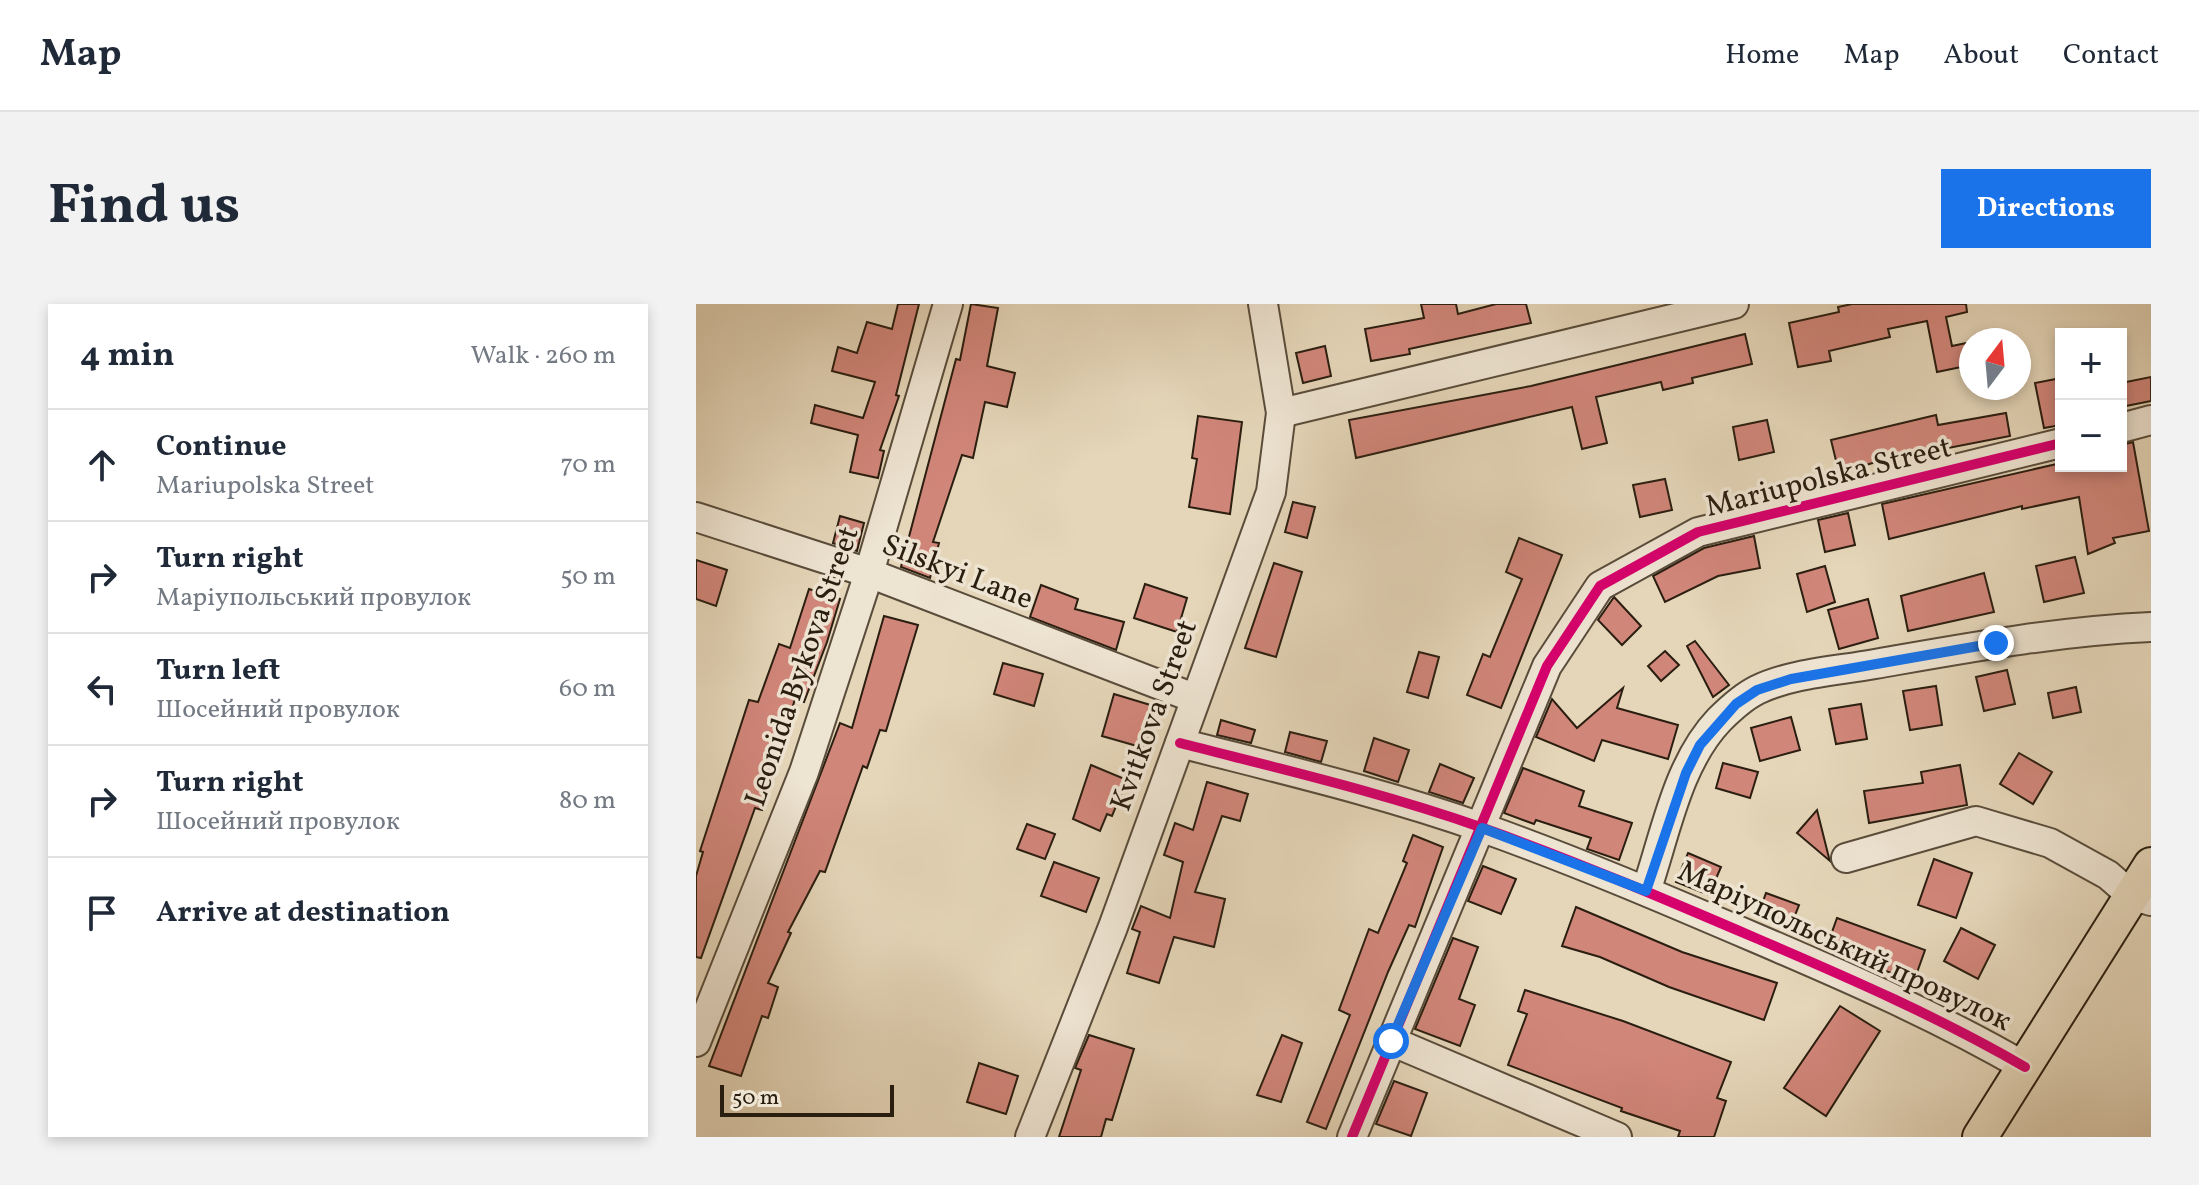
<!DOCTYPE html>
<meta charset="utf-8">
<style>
:root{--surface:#fff;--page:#f2f2f3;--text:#1f2937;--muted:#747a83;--line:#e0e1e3;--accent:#1a73e8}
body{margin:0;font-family:Vollkorn,serif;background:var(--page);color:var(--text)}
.controls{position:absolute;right:24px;top:24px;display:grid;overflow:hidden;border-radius:0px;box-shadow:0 4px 12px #0003}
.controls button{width:72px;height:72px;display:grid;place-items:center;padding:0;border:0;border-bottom:2px solid var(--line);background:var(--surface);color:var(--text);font:40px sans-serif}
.compass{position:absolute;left:1263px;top:24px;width:72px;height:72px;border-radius:50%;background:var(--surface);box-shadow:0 4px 12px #0003;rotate:16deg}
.scale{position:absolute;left:24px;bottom:20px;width:174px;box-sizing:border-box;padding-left:8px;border:4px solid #2a1e10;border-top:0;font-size:22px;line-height:28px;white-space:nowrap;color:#2a1e10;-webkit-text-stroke:6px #eee4d2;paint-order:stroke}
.stop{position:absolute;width:24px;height:24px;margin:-18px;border:6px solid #1a73e8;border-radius:50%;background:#fff}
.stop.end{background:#1a73e8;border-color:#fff;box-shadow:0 2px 8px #0008}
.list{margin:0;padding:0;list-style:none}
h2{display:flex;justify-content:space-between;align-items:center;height:104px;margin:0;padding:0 32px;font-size:34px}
h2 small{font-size:26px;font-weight:400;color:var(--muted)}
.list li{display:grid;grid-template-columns:52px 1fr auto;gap:24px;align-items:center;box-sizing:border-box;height:112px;padding:0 32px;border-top:2px solid var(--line)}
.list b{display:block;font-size:30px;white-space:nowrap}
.list p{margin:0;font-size:26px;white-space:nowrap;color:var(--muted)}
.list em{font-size:26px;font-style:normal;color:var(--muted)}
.icon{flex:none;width:44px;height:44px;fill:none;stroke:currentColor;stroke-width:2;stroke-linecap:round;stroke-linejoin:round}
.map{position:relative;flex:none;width:1455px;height:833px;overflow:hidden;border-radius:0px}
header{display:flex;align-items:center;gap:48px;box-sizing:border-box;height:112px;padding:0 40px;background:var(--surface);border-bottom:2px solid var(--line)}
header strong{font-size:38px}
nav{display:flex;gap:44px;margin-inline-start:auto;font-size:28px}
.intro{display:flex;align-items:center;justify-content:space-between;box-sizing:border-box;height:192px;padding:0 48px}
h1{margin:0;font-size:56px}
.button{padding:20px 36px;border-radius:0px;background:var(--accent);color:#fff;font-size:28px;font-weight:700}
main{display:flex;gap:48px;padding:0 48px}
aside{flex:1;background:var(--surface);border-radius:0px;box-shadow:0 4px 12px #0003}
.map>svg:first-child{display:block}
</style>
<header>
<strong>Map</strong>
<nav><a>Home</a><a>Map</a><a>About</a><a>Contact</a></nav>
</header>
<div class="intro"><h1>Find us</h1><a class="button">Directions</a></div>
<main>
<aside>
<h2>4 min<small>Walk · 260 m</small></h2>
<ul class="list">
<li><svg class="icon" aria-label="ahead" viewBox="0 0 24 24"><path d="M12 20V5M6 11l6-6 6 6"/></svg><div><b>Continue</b><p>Mariupolska Street</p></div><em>70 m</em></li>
<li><svg class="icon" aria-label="right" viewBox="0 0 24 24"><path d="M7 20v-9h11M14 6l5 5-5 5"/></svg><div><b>Turn right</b><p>Маріупольський провулок</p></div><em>50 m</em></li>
<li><svg class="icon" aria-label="left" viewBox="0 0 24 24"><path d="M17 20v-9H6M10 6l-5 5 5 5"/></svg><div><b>Turn left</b><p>Шосейний провулок</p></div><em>60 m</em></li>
<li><svg class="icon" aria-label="right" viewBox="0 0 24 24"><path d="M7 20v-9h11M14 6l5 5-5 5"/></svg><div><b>Turn right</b><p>Шосейний провулок</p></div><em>80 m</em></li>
<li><svg class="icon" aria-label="arrive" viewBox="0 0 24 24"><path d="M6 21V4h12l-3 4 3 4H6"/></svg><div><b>Arrive at destination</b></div></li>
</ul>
</aside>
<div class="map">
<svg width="1455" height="833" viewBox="0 0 1455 833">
<rect width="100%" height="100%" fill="#e5d6b9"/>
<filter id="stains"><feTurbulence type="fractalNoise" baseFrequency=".0025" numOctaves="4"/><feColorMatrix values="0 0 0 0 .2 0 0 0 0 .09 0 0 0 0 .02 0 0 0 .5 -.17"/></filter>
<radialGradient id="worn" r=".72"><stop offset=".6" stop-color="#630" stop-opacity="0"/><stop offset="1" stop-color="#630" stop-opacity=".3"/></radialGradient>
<g fill="#d1867a" stroke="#2a1e10" stroke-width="2">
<path d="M 202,0 L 223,0 L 200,91 L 203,92 L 184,146 L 188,147 L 182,174 L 154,168 L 162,131 L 115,119 L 119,101 L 167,114 L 179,78 L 136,67 L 142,43 L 161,49 L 171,18 L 196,25 Z"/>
<path d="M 275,0 L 302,4 L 291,62 L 319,69 L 311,103 L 289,98 L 277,154 L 266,151 L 237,238 L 243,239 L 234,274 L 205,263 L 260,55 L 264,56 Z"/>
<path d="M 725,0 L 760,0 L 762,10 L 800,0 L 830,0 L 835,19 L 713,45 L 714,50 L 675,57 L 669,25 L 728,14 Z"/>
<path d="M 1156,0 L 1270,0 L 1271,8 L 1250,13 L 1256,42 L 1275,38 L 1275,61 L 1241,68 L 1231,17 L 1192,25 L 1194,33 L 1133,47 L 1135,57 L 1102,63 L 1093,19 L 1143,8 L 1142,3 Z"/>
<path d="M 1049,30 L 1056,60 L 996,74 L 997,79 L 967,86 L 965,78 L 900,93 L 911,139 L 886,145 L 876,103 L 660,154 L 653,116 L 835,82 Z"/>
<path d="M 629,42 L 635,72 L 607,79 L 600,49 Z"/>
<path d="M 1455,73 L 1455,97 L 1425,103 L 1425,79 Z"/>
<path d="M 1365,74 L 1365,121 L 1348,124 L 1339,79 Z"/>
<path d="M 1310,109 L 1314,132 L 1180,158 L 1143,169 L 1135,136 L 1240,111 L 1242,121 Z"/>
<path d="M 502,112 L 546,118 L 534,210 L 493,203 L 501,155 L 496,154 Z"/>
<path d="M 1071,116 L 1078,148 L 1043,156 L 1037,123 Z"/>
<path d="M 1437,138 L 1453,227 L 1417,234 L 1419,239 L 1392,250 L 1383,193 L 1326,205 L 1326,202 L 1193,235 L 1186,200 L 1365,159 L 1425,162 L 1425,141 Z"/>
<path d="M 969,175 L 976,206 L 944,213 L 937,181 Z"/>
<path d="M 597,198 L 619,203 L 611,234 L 589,228 Z"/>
<path d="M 1152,209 L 1159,241 L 1129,248 L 1122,216 Z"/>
<path d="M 144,212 L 168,219 L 161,247 L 137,239 Z"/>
<path d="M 1058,232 L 1064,264 L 1022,272 L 969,298 L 957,272 L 1008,244 Z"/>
<path d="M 823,234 L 866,251 L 805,404 L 771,391 L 787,350 L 794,353 L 826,275 L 810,268 Z"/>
<path d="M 1379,253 L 1388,289 L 1348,298 L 1340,262 Z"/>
<path d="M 0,256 L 31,266 L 20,302 L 0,295 Z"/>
<path d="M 578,259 L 606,268 L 580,353 L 549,344 Z"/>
<path d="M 1129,262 L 1139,298 L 1111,308 L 1101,270 Z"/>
<path d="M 1288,269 L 1298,308 L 1212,327 L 1205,292 Z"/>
<path d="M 449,280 L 491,294 L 481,328 L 438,314 Z"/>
<path d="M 345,281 L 382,295 L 379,305 L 428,318 L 420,346 L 334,313 Z"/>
<path d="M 113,285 L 144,295 L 131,338 L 108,398 L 99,395 L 66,506 L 59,504 L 5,654 L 0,653 L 0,572 L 7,548 L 4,547 L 53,396 L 62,398 L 83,340 L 94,344 Z"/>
<path d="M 918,293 L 945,322 L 926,341 L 902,316 Z"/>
<path d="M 1172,295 L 1182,334 L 1143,345 L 1132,306 Z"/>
<path d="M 188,312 L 222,321 L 190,427 L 184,426 L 171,464 L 167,462 L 129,568 L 124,567 L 92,628 L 95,629 L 72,679 L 82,683 L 72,714 L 66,712 L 45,772 L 13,762 L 144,419 L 156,424 Z"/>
<path d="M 999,337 L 1033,381 L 1017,393 L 991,342 Z"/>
<path d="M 969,347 L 983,361 L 965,377 L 952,362 Z"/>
<path d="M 723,348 L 743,353 L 732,394 L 711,388 Z"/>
<path d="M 307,359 L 347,370 L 338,402 L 298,390 Z"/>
<path d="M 1311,366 L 1319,400 L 1288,407 L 1280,373 Z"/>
<path d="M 1240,382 L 1246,421 L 1214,426 L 1207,387 Z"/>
<path d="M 1380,383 L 1385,408 L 1357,414 L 1352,389 Z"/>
<path d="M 927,384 L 921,404 L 982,421 L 972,455 L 906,436 L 898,457 L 840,433 L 856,395 L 881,424 Z"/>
<path d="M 418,390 L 461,403 L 448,444 L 406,432 Z"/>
<path d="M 1165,400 L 1171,435 L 1140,440 L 1133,405 Z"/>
<path d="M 1095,413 L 1104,446 L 1064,457 L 1055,424 Z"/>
<path d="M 525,416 L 559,426 L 555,439 L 521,431 Z"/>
<path d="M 594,428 L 631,437 L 625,458 L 589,448 Z"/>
<path d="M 678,434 L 713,446 L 702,478 L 668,467 Z"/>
<path d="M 1323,449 L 1356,468 L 1337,500 L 1304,480 Z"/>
<path d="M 1027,459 L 1062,468 L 1054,494 L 1020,484 Z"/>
<path d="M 744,460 L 778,474 L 767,499 L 733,488 Z"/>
<path d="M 395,461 L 431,476 L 416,512 L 411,510 L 404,527 L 377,515 Z"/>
<path d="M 1264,461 L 1271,501 L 1173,519 L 1168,487 L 1227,479 L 1225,468 Z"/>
<path d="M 827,464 L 888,487 L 883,502 L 936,519 L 923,556 L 891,545 L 895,534 L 840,516 L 838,520 L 808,509 Z"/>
<path d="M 511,478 L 552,490 L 544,517 L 526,512 L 499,588 L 529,595 L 518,643 L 478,633 L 463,679 L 431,669 L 444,628 L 436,625 L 445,602 L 474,614 L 487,558 L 468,551 L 479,519 L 497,526 Z"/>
<path d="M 1121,506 L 1133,554 L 1134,557 L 1101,529 Z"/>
<path d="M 331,520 L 359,530 L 349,555 L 321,545 Z"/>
<path d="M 717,531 L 747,543 L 719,623 L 713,621 L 692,668 L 630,825 L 611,818 L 654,711 L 643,706 L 673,625 L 682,629 L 711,559 L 707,557 Z"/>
<path d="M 992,549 L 1025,563 L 1013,591 L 980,578 Z"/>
<path d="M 1238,555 L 1276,569 L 1260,614 L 1222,601 Z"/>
<path d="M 358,558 L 403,574 L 390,608 L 345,592 Z"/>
<path d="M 787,562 L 820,575 L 805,610 L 772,597 Z"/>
<path d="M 1070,589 L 1103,601 L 1094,624 L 1062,611 Z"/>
<path d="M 880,603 L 986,648 L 1081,679 L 1068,716 L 973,683 L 904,653 L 866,642 Z"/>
<path d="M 1141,614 L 1229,646 L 1218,677 L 1184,665 L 1186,660 L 1132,639 Z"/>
<path d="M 1265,624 L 1299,641 L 1282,675 L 1248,657 Z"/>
<path d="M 757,634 L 782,643 L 763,695 L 779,701 L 764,742 L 719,725 Z"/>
<path d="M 829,686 L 927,717 L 1035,758 L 1021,794 L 1030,797 L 1018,833 L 982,833 L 984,827 L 925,807 L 926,804 L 812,761 L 831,710 L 822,707 Z"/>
<path d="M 1144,702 L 1184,727 L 1130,812 L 1088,784 Z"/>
<path d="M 393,731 L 438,745 L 416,816 L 410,815 L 405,833 L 363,833 L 385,766 L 379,764 Z"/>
<path d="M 586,731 L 606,739 L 585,798 L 561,791 Z"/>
<path d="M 283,759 L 322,772 L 310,810 L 271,798 Z"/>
<path d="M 698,777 L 731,789 L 715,832 L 680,820 Z"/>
</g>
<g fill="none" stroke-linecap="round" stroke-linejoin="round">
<defs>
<g id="minor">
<path d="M 585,109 L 1038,0"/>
<path d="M 1425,124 L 1455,116"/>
<path d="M 0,213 L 173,269 L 498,394"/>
<path d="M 484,439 C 585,465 688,489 787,524 C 880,557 971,596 1062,635 C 1153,674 1243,713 1329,763"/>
<path d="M 1150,554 L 1280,517 L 1354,539 L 1412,571 L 1435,591 L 1455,597"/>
<path d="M 950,587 C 969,532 981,460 1023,416 C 1034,405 1047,393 1061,386 C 1096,369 1141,367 1179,360 C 1271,344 1362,327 1455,323"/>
<path d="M 695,737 L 921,833"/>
<path d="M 0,738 L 108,468 L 173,269 L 252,0"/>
<path d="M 334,833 L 417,623 L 575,188 L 585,109 L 567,0"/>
<path d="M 656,833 L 851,362 L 904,282 L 1002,228 L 1365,139"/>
</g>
<path id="major" d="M 1284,833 L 1455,561"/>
</defs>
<use href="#minor" stroke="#594c3a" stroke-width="32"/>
<use href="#major" stroke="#2a1e10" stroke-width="38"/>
<use href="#minor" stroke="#eee4d2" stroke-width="28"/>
<use href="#major" stroke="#e5d6b9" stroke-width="34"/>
<defs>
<g id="cycleway">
<path d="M 484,439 C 585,465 688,489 787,524 C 880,557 971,596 1062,635 C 1153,674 1243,713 1329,763"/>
<path d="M 656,833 L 851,362 L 904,282 L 1002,228 L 1365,139"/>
</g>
</defs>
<use href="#cycleway" stroke="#eee4d2" stroke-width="15"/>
<use href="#cycleway" stroke="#d6006c" stroke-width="10"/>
</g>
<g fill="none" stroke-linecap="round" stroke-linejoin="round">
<path stroke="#1a73e8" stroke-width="10" d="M 695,737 L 786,524 L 950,587 L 990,469 L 1004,441 L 1040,400 L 1061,386 L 1095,375 L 1300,339"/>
</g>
<g text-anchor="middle" stroke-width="7" stroke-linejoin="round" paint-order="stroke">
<g font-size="30" fill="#2a1e10" stroke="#eee4d2">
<text transform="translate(1132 172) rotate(-14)" y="10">Mariupolska Street</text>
<text transform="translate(262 267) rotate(21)" y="10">Silskyi Lane</text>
<text transform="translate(105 362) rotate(-71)" y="10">Leonida Bykova Street</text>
<text transform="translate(457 411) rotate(-70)" y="10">Kvitkova Street</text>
<text transform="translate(1149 641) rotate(25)" y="10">Маріупольський провулок</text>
</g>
</g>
<rect width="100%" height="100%" filter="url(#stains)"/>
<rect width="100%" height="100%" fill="url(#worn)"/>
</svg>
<div class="controls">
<button>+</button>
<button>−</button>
</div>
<svg class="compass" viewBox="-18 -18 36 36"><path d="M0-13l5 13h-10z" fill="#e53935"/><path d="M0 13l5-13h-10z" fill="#747a83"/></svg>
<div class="scale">50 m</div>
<div class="stop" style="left:695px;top:737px"></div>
<div class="stop end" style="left:1300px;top:339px"></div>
</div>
</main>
